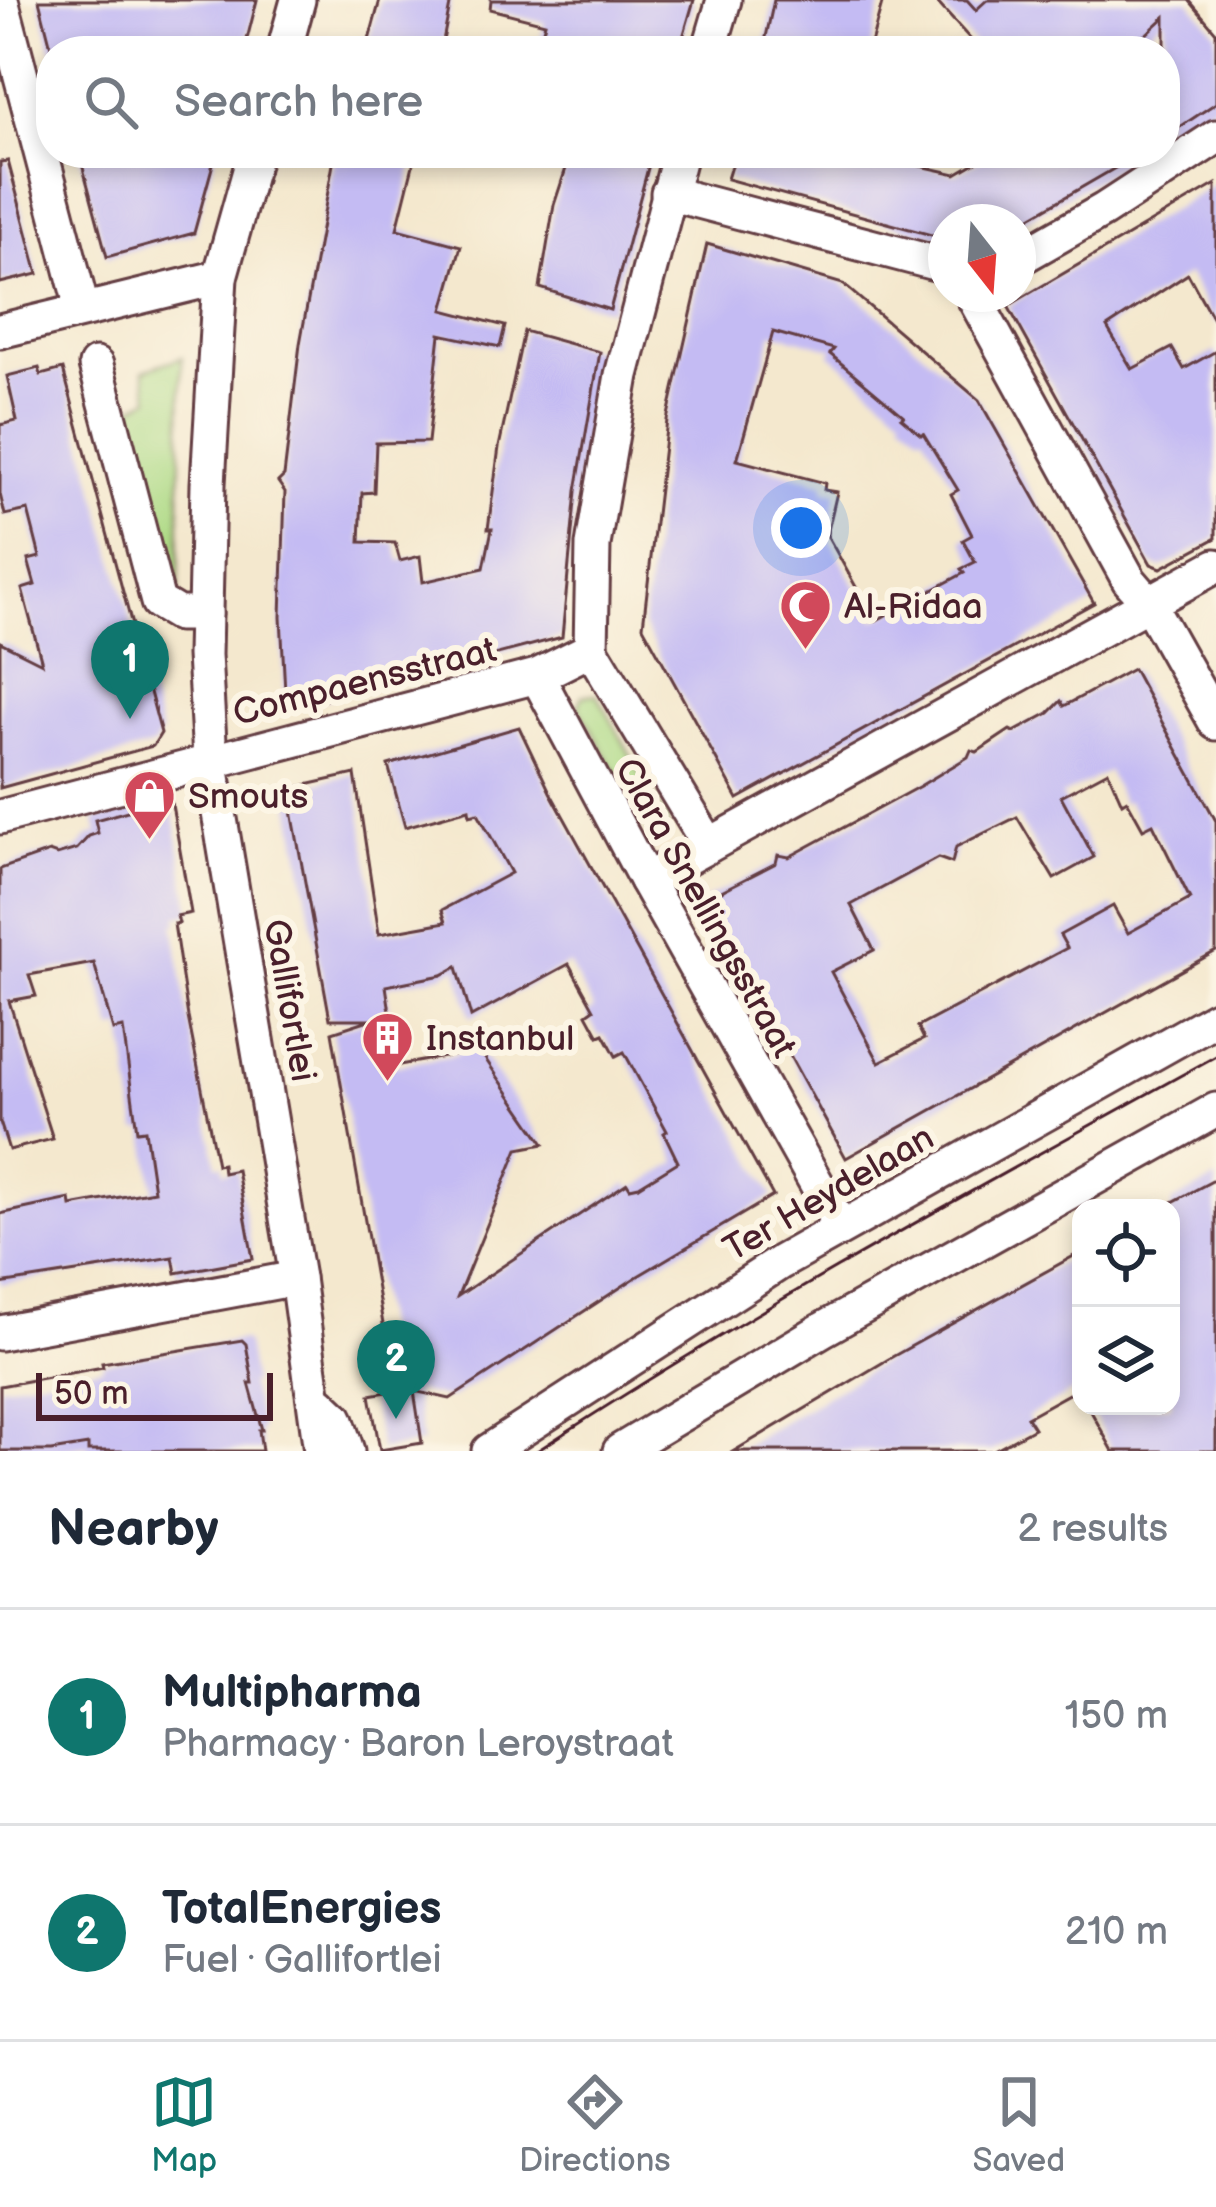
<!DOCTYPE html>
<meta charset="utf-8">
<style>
:root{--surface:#fff;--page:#f2f2f3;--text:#1f2937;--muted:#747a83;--line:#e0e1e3;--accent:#0f766e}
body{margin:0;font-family:"Balsamiq Sans",sans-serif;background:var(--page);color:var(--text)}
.controls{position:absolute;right:36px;bottom:36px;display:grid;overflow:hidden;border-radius:24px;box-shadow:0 6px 18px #0003}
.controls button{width:108px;height:108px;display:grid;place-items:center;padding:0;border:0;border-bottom:3px solid var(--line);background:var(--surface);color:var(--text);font:60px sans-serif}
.compass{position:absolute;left:928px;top:204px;width:108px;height:108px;border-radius:50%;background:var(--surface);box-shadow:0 6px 18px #0003;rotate:163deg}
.scale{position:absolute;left:36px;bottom:30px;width:237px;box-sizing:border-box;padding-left:12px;border:6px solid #4a1f2b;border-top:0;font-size:33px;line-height:42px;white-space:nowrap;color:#4a1f2b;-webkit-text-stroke:9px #fcf5e5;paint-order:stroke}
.you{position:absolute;left:801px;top:528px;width:42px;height:42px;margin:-30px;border:9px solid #fff;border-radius:50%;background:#1a73e8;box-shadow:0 0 0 18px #1a73e833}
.badge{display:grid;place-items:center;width:78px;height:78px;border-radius:50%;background:var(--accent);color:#fff;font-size:39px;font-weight:700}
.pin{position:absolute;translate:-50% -99px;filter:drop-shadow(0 3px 6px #0008)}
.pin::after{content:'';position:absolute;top:63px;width:42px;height:36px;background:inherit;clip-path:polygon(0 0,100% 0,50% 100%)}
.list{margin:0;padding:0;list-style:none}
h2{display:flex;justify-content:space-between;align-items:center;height:156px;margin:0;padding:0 48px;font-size:51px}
h2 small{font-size:39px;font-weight:400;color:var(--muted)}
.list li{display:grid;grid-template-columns:78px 1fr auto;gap:36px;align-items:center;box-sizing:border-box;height:216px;padding:0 48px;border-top:3px solid var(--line)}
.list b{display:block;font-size:45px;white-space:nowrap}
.list p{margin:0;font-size:39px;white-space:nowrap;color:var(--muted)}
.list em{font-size:39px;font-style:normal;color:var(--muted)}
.icon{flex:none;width:66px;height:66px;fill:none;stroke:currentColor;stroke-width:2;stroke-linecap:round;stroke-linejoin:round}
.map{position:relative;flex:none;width:1216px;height:1451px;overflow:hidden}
.search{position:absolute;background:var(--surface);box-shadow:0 6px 18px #0003;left:36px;right:36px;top:36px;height:132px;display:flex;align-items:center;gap:30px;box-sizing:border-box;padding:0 42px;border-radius:48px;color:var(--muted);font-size:45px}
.sheet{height:588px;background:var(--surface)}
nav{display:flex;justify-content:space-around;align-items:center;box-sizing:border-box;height:168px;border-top:3px solid var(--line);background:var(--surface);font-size:33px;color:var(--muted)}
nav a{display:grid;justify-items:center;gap:6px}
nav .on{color:var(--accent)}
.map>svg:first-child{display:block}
</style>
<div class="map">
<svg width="1216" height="1451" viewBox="0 0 1216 1451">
<rect width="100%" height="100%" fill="#fcf5e5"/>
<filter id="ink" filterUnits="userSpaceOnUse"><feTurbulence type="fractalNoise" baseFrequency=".00833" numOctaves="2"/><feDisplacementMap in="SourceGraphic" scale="24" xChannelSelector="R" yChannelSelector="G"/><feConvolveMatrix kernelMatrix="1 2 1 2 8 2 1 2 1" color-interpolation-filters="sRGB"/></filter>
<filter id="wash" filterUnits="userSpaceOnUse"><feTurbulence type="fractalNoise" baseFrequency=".004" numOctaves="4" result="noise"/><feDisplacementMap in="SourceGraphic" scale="48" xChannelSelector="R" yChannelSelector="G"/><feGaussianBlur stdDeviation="2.7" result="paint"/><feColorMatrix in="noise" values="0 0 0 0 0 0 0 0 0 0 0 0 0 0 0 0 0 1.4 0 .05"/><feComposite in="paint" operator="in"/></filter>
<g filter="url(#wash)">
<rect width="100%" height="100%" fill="#f4e8ce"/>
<g fill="#aeda86" stroke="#7c7c58" stroke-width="3">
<path d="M 182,357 L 179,593 L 128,409 L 150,398 L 144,370 Z"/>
<path d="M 597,694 L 668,823 L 662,835 L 650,833 L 578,705 L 583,695 Z"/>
</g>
<g id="blocks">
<g fill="#c4bbf3" fill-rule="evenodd">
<path d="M 39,0 L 257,0 L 244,51 L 52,51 Z"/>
<path d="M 380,0 L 451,0 L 441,51 L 366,51 Z"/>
<path d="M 491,0 L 694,0 L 679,51 L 537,51 L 545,23 L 490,9 Z"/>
<path d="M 774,0 L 883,0 L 869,51 L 763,51 Z"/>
<path d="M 935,0 L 967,0 L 976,10 L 987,0 L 1189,0 L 1216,32 L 1216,103 L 1165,137 L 1165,17 L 1128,51 L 981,51 Z"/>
<path d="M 79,153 L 216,153 L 194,233 L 107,257 Z"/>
<path d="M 335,153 L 416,153 L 397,229 L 461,246 L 443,310 L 505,326 L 500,347 L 440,334 L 428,442 L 376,443 L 374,492 L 362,493 L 360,542 L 395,543 L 400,561 L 420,556 L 423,582 L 484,568 L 492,529 L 488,529 L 499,447 L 524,331 L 600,352 L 576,491 L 562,637 L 286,710 L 281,617 L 285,492 L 278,482 L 284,476 L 300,344 Z"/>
<path d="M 571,153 L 652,153 L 610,310 L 540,288 L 554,205 Z"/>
<path d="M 735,153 L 905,153 L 903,162 L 956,174 L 992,153 L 1141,153 L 1022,222 L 946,222 L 946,239 L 727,179 Z"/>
<path d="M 8,161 L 38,274 L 0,283 L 0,162 Z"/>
<path d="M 1216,184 L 1216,325 L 1188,274 L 1107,327 L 1132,369 L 1172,348 L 1184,369 L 1216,351 L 1216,538 L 1161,568 L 1151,564 L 1008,306 Z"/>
<path d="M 707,244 L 843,284 L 979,400 L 1094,603 L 738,799 L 643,626 L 667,420 ZM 773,332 L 834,349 L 830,354 L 904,416 L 901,418 L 921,435 L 923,433 L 958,490 L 951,494 L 972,535 L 963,540 L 975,562 L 961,569 L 964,573 L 875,621 L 827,535 L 837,492 L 824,490 L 825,483 L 737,460 Z"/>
<path d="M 39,368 L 41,375 L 63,369 L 161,733 L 153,746 L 0,788 L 0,642 L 42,663 L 22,589 L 35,585 L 28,560 L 40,557 L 28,510 L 5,515 L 0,494 L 0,425 L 17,421 L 7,376 Z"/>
<path d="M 1133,669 L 1216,821 L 1216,951 L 846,1158 L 704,900 L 776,863 L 778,855 L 789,857 L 920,786 L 968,757 L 971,750 L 977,752 L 1010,730 L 1014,732 L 1049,713 L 1061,701 L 1064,706 ZM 1108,771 L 1122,803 L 1127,800 L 1143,829 L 1153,824 L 1190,899 L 1128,933 L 1113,906 L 1060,935 L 1067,948 L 918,1027 L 924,1039 L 879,1062 L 831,972 L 874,950 L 851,905 L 938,858 L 952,863 L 956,847 L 1017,817 L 1054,879 L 1094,857 L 1061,796 Z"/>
<path d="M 519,727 L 550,792 L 773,1196 L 638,1276 L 450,1399 L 414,1391 L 422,1443 L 380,1450 L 370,1395 L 404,1389 L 394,1387 L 332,1032 L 372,1019 L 330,1019 L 288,789 L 355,774 L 379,934 L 446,922 L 442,910 L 511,873 L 478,813 L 470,815 L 469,809 L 405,827 L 388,765 ZM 569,964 L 594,1009 L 587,1014 L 599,1036 L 604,1034 L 616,1056 L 624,1052 L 667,1131 L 664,1133 L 678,1162 L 639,1186 L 630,1188 L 627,1183 L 458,1296 L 518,1149 L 544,1144 L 475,1044 L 455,1055 L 394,1066 L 385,1013 L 390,1012 L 386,986 L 442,975 L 457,967 L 471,1017 Z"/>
<path d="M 171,799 L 191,913 L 177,916 L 179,923 L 174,924 L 188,1017 L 217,1165 L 222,1164 L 223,1173 L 237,1170 L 253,1259 L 176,1273 L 173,1257 L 0,1284 L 0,1214 L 70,1199 L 71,1206 L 154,1191 L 145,1130 L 137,1131 L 123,1028 L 113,1030 L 94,963 L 29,975 L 36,996 L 9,1001 L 53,1139 L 9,1150 L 0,1122 L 0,869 L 49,852 L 57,855 L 77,849 L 89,836 L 98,833 L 95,820 Z"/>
<path d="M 1216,1179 L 1216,1451 L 1113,1451 L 1088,1406 L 1171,1406 L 1171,1203 Z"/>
<path d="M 1081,1252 L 1081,1387 L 1027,1417 L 1034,1428 L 992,1451 L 734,1451 L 892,1357 Z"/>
<path d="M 242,1340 L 246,1344 L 253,1383 L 249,1383 L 262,1430 L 259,1430 L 262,1451 L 88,1451 L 88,1445 L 51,1451 L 0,1451 L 0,1386 L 103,1367 L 102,1363 Z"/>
</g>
</g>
</g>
<g filter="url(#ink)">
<use href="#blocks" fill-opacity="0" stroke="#643d43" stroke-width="3"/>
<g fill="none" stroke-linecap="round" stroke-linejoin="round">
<defs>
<g id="minor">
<path d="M 1,0 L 82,308"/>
<path d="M 284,51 L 298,0"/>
<path d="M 709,51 L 724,0"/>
<path d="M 255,153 L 220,277 L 208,484 L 204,655 L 210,759 L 297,1278 L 321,1451"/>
<path d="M 668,193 L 946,266"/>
<path d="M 1018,259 L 1104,210 L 1216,137"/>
<path d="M 972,294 L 1129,580 L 1148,602 L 1216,723"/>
<path d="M 0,331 L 220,277"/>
<path d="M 96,365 L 158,602 L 178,614 L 205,614"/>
<path d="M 591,649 L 709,845"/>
<path d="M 537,676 L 646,880 L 841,1227"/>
<path d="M 0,817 L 537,676 L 591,649 L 593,545 L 622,375 L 680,153"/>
<path d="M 646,880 L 1216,566"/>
<path d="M 0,1333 L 297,1278"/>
<path d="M 320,1403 L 336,1418 L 347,1451"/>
<path d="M 489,1451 L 781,1262 L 1216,1018"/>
<path d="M 620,1451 L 822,1330 L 1216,1110"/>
</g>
</defs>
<use href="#minor" stroke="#643d43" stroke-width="39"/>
<use href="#minor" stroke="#fff" stroke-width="33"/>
<path stroke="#4a1f2b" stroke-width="3" d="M 537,1451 C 756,1307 986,1183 1216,1056"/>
</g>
</g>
<defs>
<symbol id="mosque-pin" viewBox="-11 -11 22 30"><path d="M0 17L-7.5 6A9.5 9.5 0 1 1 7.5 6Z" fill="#d1495b" stroke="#fcf5e5"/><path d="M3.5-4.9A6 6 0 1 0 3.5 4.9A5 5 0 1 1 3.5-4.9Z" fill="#fff"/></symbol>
<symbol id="shop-pin" viewBox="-11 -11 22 30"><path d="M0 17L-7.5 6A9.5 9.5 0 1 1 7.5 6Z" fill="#d1495b" stroke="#fcf5e5"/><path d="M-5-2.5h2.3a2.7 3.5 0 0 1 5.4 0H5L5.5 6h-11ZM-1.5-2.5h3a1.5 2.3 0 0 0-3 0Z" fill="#fff"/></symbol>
<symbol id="building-pin" viewBox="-11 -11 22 30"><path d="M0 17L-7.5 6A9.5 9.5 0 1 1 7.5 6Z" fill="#d1495b" stroke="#fcf5e5"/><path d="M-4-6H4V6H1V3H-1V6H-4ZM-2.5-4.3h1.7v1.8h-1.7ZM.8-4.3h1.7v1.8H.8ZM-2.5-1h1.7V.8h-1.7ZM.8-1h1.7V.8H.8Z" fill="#fff"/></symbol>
</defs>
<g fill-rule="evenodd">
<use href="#mosque-pin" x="776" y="576" width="59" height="81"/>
<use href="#shop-pin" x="120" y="766" width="59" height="81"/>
<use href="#building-pin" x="358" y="1008" width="59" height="81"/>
</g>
<g text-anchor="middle" stroke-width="12" stroke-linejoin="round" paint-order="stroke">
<g font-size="36" fill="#4a1f2b" stroke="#fcf5e5" text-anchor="start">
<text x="844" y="618">Al-Ridaa</text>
<text x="188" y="808">Smouts</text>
<text x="426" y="1050">Instanbul</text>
</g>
<g font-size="36" fill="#4a1f2b" stroke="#fcf5e5">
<text transform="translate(364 680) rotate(-14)" y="13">Compaensstraat</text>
<text transform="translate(707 907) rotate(61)" y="13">Clara Snellingsstraat</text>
<text transform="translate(291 1000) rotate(80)" y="13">Gallifortlei</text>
<text transform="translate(828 1192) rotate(-30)" y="13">Ter Heydelaan</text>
</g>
</g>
</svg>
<div class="controls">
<button><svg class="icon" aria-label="locate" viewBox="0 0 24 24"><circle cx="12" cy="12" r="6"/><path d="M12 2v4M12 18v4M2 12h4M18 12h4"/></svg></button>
<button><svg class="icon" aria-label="layers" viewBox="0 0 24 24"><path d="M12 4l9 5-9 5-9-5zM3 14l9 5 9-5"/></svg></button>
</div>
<svg class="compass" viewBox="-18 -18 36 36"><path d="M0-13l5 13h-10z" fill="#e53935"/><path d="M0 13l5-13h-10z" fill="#747a83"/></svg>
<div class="scale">50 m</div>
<div class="you"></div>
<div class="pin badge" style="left:130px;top:719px">1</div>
<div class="pin badge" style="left:396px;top:1419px">2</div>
<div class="search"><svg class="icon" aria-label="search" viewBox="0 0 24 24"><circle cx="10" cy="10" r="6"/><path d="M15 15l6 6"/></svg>Search here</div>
</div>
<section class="sheet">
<h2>Nearby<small>2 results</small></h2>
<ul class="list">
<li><span class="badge">1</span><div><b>Multipharma</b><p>Pharmacy · Baron Leroystraat</p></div><em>150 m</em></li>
<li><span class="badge">2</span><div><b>TotalEnergies</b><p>Fuel · Gallifortlei</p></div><em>210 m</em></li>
</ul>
</section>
<nav>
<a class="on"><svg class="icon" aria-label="map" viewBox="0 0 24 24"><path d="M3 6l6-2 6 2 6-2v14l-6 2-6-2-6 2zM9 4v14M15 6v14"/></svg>Map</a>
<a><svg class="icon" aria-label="directions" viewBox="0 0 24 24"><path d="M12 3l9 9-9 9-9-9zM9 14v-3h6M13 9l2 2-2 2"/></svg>Directions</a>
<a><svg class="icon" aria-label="saved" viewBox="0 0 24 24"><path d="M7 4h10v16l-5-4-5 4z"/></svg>Saved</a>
</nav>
